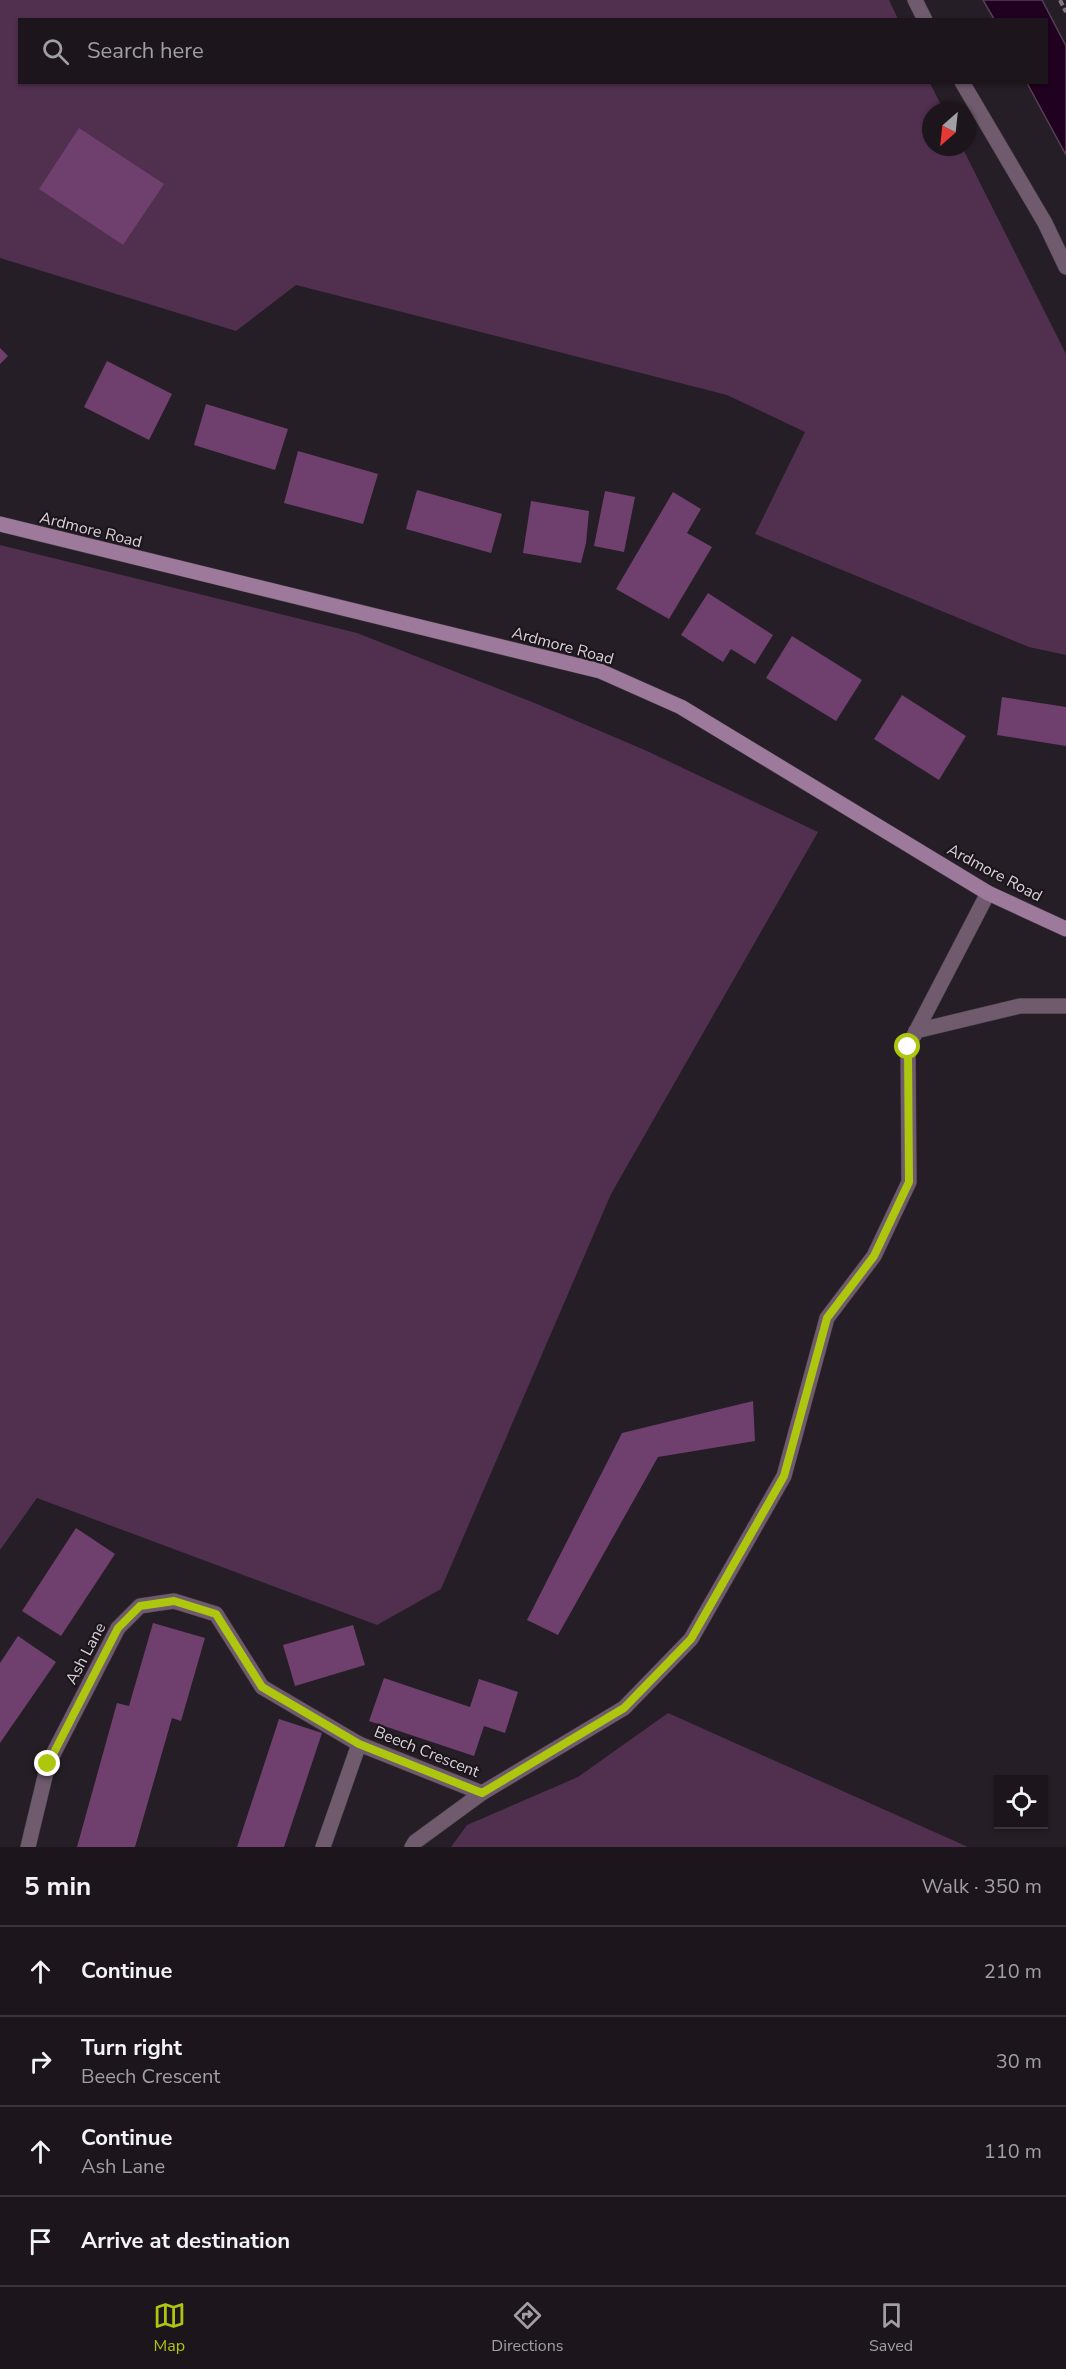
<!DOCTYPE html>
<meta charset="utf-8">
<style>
:root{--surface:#1c161c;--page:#292329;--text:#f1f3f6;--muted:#a09fa3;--line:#3a353b;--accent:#adc60e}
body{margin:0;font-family:"Nunito Sans",sans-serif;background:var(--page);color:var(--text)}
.controls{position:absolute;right:18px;bottom:18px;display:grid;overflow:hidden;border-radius:0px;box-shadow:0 2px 4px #0004}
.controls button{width:54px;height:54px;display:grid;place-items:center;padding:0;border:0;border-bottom:2px solid var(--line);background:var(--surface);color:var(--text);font:30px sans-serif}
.compass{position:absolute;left:922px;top:102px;width:54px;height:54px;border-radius:50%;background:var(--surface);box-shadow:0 2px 4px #0004;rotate:207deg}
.stop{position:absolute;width:18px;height:18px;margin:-14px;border:4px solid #adc60e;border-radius:50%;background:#fff}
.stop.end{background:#adc60e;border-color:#fff;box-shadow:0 2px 6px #0008}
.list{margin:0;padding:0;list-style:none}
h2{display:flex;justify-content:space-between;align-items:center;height:78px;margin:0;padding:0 24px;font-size:26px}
h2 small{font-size:20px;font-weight:400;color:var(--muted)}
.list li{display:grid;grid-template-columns:39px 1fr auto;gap:18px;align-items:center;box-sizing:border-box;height:90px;padding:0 24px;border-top:2px solid var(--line)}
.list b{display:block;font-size:22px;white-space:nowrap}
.list p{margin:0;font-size:20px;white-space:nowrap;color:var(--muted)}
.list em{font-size:20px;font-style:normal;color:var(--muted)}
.icon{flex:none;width:33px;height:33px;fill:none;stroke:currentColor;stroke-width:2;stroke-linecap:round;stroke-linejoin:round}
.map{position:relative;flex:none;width:1066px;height:1847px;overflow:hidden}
.search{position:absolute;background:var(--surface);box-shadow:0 2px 4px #0004;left:18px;right:18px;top:18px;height:66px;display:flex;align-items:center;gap:15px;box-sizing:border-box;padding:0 21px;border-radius:0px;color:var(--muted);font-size:22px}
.sheet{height:438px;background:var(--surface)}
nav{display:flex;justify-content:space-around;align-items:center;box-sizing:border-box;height:84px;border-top:2px solid var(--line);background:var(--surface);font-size:16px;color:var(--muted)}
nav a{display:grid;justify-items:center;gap:3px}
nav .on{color:var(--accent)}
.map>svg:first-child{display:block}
</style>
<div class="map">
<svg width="1066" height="1847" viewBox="0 0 1066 1847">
<rect width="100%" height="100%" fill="#261e26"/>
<g fill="#502f4f">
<path d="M 0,0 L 889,0 L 898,19 L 20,20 L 20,82 L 930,83 L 944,111 L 931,111 L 931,147 L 962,147 L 1066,354 L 1066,655 L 1029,647 L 755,534 L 805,432 L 727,395 L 296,285 L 236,331 L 0,258 Z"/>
<path d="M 0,545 L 357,633 L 537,704 L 647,751 L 818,832 L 611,1194 L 441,1589 L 377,1625 L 37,1498 L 0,1550 Z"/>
<path d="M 668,1713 L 968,1847 L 451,1847 L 467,1825 L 578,1777 Z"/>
</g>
<path fill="#200120" stroke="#574057" stroke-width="1.5" d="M 983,0 L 1042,0 L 1066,46 L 1066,155 L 1027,83 L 1046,82 L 1046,20 L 994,19 Z"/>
<g fill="#6f3f6d">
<path d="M 79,128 L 164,184 L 123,245 L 39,189 Z"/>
<path d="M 0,348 L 8,356 L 0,364 Z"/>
<path d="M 107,361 L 172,394 L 149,440 L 84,407 Z"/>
<path d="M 206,404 L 288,429 L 275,470 L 194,445 Z"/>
<path d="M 298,451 L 378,474 L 363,524 L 284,503 Z"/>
<path d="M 417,490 L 502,514 L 491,553 L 406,529 Z"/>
<path d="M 605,491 L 635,497 L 624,552 L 594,546 Z"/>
<path d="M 673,492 L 701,509 L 687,533 L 712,547 L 669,619 L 616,589 Z"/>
<path d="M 531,501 L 589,511 L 586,543 L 581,563 L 523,553 Z"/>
<path d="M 708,593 L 773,635 L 755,664 L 731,649 L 723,662 L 681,635 Z"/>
<path d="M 792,636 L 862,680 L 836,721 L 766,678 Z"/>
<path d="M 902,695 L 966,736 L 939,780 L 874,739 Z"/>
<path d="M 1002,697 L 1066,707 L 1066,746 L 997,735 Z"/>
<path d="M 753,1401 L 755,1441 L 658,1457 L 558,1635 L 527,1620 L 622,1433 Z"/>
<path d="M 76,1528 L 115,1554 L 61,1636 L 22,1611 Z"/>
<path d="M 153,1623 L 205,1638 L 181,1721 L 172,1718 L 135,1847 L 77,1847 L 117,1703 L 129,1706 Z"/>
<path d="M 353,1625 L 365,1665 L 295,1686 L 283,1645 Z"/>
<path d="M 18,1636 L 56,1662 L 0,1743 L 0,1663 Z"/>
<path d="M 384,1678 L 470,1707 L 479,1679 L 518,1692 L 505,1733 L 484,1726 L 474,1756 L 369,1721 Z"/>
<path d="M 279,1719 L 322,1733 L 284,1847 L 237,1847 Z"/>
</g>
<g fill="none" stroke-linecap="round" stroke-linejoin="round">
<defs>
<g id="street">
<path d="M 915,0 L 925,20"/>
<path d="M 962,82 L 1045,223 L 1066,267"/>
<path d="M 916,1031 L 1020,1006 L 1066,1006"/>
<path d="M 28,1847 L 48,1764 L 118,1628 L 140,1606 L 174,1601 L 216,1614 L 262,1687 L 359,1744"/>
<path d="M 323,1847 L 359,1744 L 482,1793"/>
<path d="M 412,1847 L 415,1842 L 482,1793 L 624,1708 L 691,1639 L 784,1476 L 827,1318 L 874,1256 L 909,1182 L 908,1047 L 988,893"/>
</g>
<path id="secondary" d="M 0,524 L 600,671 L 681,707 L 988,893 L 1066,929"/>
</defs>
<use href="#street" stroke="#423b42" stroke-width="16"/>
<use href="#secondary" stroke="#423b42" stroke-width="16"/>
<path stroke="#7f787e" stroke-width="4" stroke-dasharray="6 3" stroke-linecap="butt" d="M 1060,0 L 1066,12"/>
<use href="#street" stroke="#705a6e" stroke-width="15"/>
<use href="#secondary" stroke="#9d799b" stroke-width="15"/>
</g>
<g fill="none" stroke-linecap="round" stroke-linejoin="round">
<path stroke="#adc60e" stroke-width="8" d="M 48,1764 L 118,1628 L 140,1606 L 174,1601 L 216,1614 L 262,1687 L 359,1744 L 482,1793 L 624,1708 L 691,1639 L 784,1476 L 827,1318 L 874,1256 L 909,1182 L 908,1047"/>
</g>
<g text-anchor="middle" stroke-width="4.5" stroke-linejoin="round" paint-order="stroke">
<g font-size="16" fill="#d8d2d7" stroke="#1d151c">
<text transform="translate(91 529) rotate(14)" y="6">Ardmore Road</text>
<text transform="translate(563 645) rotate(15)" y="6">Ardmore Road</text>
<text transform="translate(995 872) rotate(28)" y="6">Ardmore Road</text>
<text transform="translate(85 1653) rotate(-62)" y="6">Ash Lane</text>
<text transform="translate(427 1751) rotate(22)" y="6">Beech Crescent</text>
</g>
</g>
</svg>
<div class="controls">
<button><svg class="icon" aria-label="locate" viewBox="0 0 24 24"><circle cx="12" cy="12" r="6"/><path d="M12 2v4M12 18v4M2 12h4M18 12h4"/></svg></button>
</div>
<svg class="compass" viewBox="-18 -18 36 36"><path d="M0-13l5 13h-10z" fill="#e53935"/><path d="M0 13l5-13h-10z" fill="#a09fa3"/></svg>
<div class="stop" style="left:908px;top:1047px"></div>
<div class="stop end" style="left:48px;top:1764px"></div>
<div class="search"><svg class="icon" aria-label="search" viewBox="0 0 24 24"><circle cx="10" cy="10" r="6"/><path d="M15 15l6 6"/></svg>Search here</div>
</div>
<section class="sheet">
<h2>5 min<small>Walk · 350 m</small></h2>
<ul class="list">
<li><svg class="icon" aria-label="ahead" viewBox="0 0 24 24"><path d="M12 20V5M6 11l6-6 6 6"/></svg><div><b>Continue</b></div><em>210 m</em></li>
<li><svg class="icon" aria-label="right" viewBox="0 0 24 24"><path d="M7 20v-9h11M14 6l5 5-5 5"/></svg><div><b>Turn right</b><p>Beech Crescent</p></div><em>30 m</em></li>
<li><svg class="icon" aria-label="ahead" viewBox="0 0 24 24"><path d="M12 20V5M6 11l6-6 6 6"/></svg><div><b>Continue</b><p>Ash Lane</p></div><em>110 m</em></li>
<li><svg class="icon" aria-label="arrive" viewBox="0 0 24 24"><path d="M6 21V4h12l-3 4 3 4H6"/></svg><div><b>Arrive at destination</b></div></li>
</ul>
</section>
<nav>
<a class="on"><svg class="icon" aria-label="map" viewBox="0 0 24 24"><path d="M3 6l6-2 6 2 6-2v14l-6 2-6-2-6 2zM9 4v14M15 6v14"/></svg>Map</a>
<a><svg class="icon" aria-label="directions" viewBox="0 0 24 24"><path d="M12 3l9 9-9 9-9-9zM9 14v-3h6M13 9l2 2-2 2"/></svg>Directions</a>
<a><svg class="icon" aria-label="saved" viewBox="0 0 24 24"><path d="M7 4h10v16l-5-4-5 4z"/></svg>Saved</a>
</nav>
